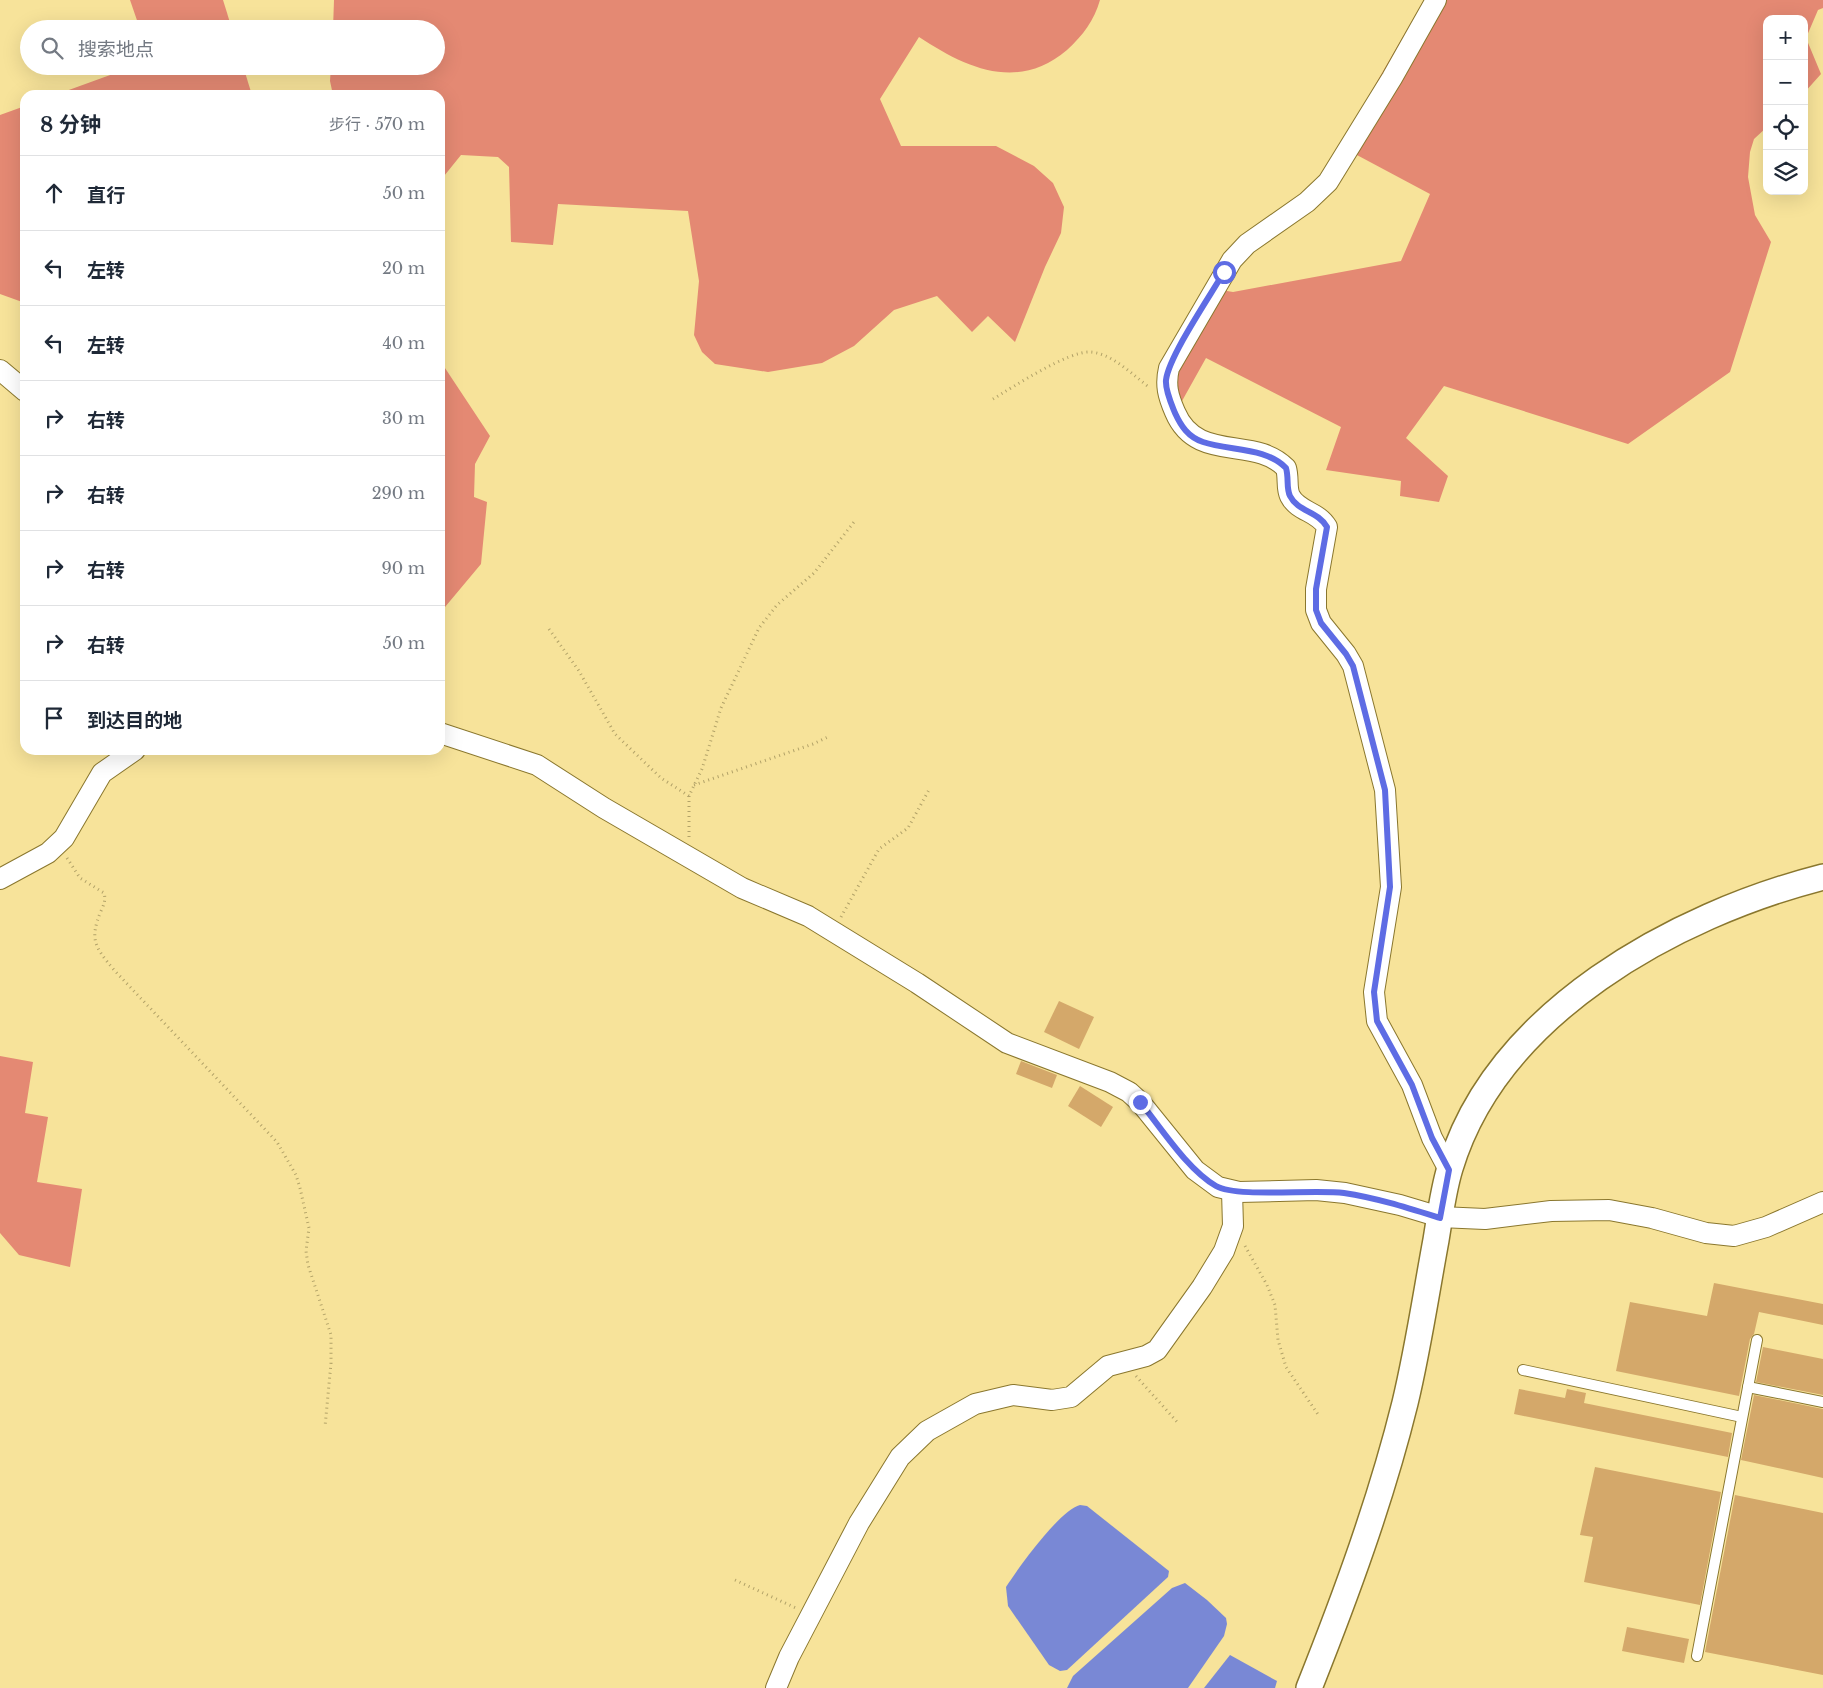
<!DOCTYPE html>
<html lang="zh">
<meta charset="utf-8">
<style>
:root{--surface:#fff;--page:#f2f2f3;--text:#1f2937;--muted:#747a83;--line:#e0e1e3}
body{margin:0;font-family:"Libre Baskerville","Noto Sans SC",serif;background:var(--page);color:var(--text)}
.controls{position:absolute;right:15px;top:15px;display:grid;overflow:hidden;border-radius:10px;box-shadow:0 5px 20px #0002}
.controls button{width:45px;height:45px;display:grid;place-items:center;padding:0;border:0;border-bottom:1px solid var(--line);background:var(--surface);color:var(--text);font:25px sans-serif}
.stop{position:absolute;width:15px;height:15px;margin:-11px;border:4px solid #5e6ce4;border-radius:50%;background:#fff}
.stop.end{background:#5e6ce4;border-color:#fff;box-shadow:0 1px 5px #0008}
.list{margin:0;padding:0;list-style:none}
h2{display:flex;justify-content:space-between;align-items:center;height:65px;margin:0;padding:0 20px;font-size:21px}
h2 small{font-size:16px;font-weight:400;color:var(--muted)}
.list li{display:grid;grid-template-columns:32px 1fr auto;gap:15px;align-items:center;box-sizing:border-box;height:75px;padding:0 20px;border-top:1px solid var(--line)}
.list b{display:block;font-size:19px;white-space:nowrap}
.list em{font-size:16px;font-style:normal;color:var(--muted)}
.icon{flex:none;width:28px;height:28px;fill:none;stroke:currentColor;stroke-width:2;stroke-linecap:round;stroke-linejoin:round}
.map{position:relative;flex:none;width:1823px;height:1688px;overflow:hidden}
.search{position:absolute;background:var(--surface);box-shadow:0 5px 20px #0002;left:20px;top:20px;width:425px;height:55px;display:flex;align-items:center;gap:12px;box-sizing:border-box;padding:0 18px;border-radius:28px;color:var(--muted);font-size:19px}
.panel{position:absolute;background:var(--surface);box-shadow:0 5px 20px #0002;left:20px;top:90px;width:425px;height:665px;border-radius:15px}
.map>svg:first-child{display:block}
</style>
<div class="map">
<svg width="1823" height="1688" viewBox="0 0 1823 1688">
<rect width="100%" height="100%" fill="#f7e39a"/>
<g fill="#e48973">
<path d="M 130,0 L 223,0 L 232,29 L 140,29 Z"/>
<path d="M 334,0 L 1100,0 C 1094,21 1083,35 1067,50 C 1018,92 966,68 919,37 L 880,99 L 901,146 L 996,146 L 1034,166 L 1053,183 L 1064,207 L 1061,233 L 1045,267 L 1015,342 L 988,316 L 972,332 L 937,296 L 894,310 L 854,346 L 822,363 L 768,372 L 715,364 L 702,352 L 694,335 L 699,281 L 688,211 L 558,204 L 553,245 L 511,242 L 509,167 L 498,157 L 461,155 L 440,181 L 440,95 L 333,95 L 330,81 L 331,66 L 436,66 L 436,29 L 333,29 Z"/>
<path d="M 1424,0 L 1823,0 L 1823,8 L 1818,10 L 1806,38 L 1821,74 L 1804,93 L 1804,19 L 1767,19 L 1767,127 L 1754,139 L 1750,152 L 1748,177 L 1755,215 L 1771,242 L 1730,372 L 1628,444 L 1444,386 L 1406,438 L 1448,476 L 1439,502 L 1400,496 L 1401,481 L 1326,470 L 1341,427 L 1206,358 L 1182,401 L 1174,384 L 1179,359 L 1221,290 L 1233,292 L 1401,261 L 1430,194 L 1340,146 Z"/>
<path d="M 135,66 L 243,66 L 252,95 L 55,95 Z"/>
<path d="M 25,106 L 25,303 L 0,294 L 0,115 Z"/>
<path d="M 443,365 L 490,436 L 475,464 L 474,497 L 487,502 L 481,564 L 440,613 L 440,373 Z"/>
<path d="M 0,1056 L 33,1062 L 25,1113 L 48,1117 L 37,1182 L 82,1189 L 70,1267 L 19,1255 L 0,1233 Z"/>
</g>
<g fill="#7988d5">
<path d="M 1080,1505 L 1087,1506 L 1169,1571 L 1168,1577 L 1067,1670 L 1060,1671 L 1049,1665 L 1008,1606 L 1006,1587 C 1018,1568 1060,1510 1080,1505 Z"/>
<path d="M 1185,1583 L 1207,1600 L 1226,1618 L 1227,1624 L 1224,1636 L 1188,1688 L 1067,1688 L 1073,1676 L 1172,1588 Z"/>
<path d="M 1230,1655 L 1277,1681 L 1275,1688 L 1204,1688 Z"/>
</g>
<g fill="#d4a86a">
<path d="M 1059,1001 L 1094,1017 L 1079,1049 L 1044,1032 Z"/>
<path d="M 1021,1061 L 1057,1075 L 1052,1088 L 1016,1074 Z"/>
<path d="M 1080,1086 L 1113,1107 L 1101,1127 L 1068,1106 Z"/>
<path d="M 1714,1283 L 1823,1304 L 1823,1325 L 1759,1312 L 1754,1334 L 1750,1339 L 1739,1396 L 1616,1371 L 1630,1302 L 1707,1316 Z"/>
<path d="M 1763,1347 L 1823,1359 L 1823,1395 L 1756,1382 Z"/>
<path d="M 1519,1389 L 1565,1398 L 1567,1389 L 1586,1393 L 1584,1403 L 1732,1433 L 1728,1457 L 1514,1414 Z"/>
<path d="M 1754,1395 L 1823,1409 L 1823,1478 L 1741,1460 Z"/>
<path d="M 1595,1467 L 1721,1492 L 1700,1605 L 1584,1582 L 1593,1537 L 1580,1535 Z"/>
<path d="M 1735,1495 L 1823,1513 L 1823,1675 L 1705,1652 Z"/>
<path d="M 1627,1627 L 1689,1639 L 1684,1663 L 1622,1651 Z"/>
</g>
<g fill="none" stroke-linecap="round" stroke-linejoin="round">
<defs>
<g id="service">
<path d="M 1523,1370 L 1742,1417"/>
<path d="M 1748,1387 L 1823,1402"/>
<path d="M 1697,1656 L 1757,1340"/>
</g>
<g id="minor">
<path d="M 1436,0 L 1392,78 L 1328,182 L 1307,202 L 1247,244 L 1232,260 L 1169,368 C 1165,385 1168,396 1175,412 C 1197,464 1254,435 1286,468 C 1289,478 1286,488 1290,496 C 1298,512 1318,511 1327,527 L 1316,589 L 1316,610 L 1321,623 L 1346,654 L 1353,666 L 1385,790 L 1391,887 L 1374,992 L 1377,1021 L 1412,1085 L 1432,1138 L 1449,1170"/>
<path d="M 0,370 L 25,391"/>
<path d="M 440,733 L 537,765 L 604,808 L 742,888 L 808,916 L 917,983 L 1007,1043 L 1110,1082 L 1129,1092 L 1140,1102 L 1195,1170 L 1218,1187 L 1239,1192 L 1316,1190 L 1345,1193 L 1400,1205 L 1440,1217 L 1485,1219 L 1551,1211 L 1609,1210 L 1652,1218 L 1706,1233 L 1734,1236 L 1766,1227 L 1823,1202"/>
<path d="M 0,879 L 48,853 L 64,838 L 102,773 L 135,750"/>
<path d="M 776,1688 L 789,1657 L 859,1523 L 900,1457 L 927,1431 L 975,1404 L 1013,1395 L 1052,1400 L 1071,1397 L 1108,1366 L 1146,1356 L 1157,1350 L 1202,1287 L 1224,1251 L 1233,1226 L 1232,1191"/>
</g>
<path id="tertiary" d="M 1309,1688 C 1346,1595 1381,1500 1405,1403 C 1418,1349 1426,1294 1436,1240 C 1440,1216 1443,1191 1450,1168 C 1497,1012 1675,915 1823,877"/>
</defs>
<use href="#service" stroke="#8a772e" stroke-width="12"/>
<use href="#minor" stroke="#8a772e" stroke-width="22"/>
<use href="#tertiary" stroke="#8a772e" stroke-width="28"/>
<g stroke="#b2a268" stroke-width="3" stroke-dasharray="1 4" stroke-linecap="butt">
<path d="M 993,399 C 1013,387 1068,351 1090,352 C 1112,353 1134,376 1150,388"/>
<path d="M 549,629 L 579,671 L 615,734 L 661,778 L 689,796"/>
<path d="M 694,785 L 813,744 L 830,736"/>
<path d="M 689,837 L 689,796 L 702,769 L 721,708 L 759,628 L 777,605 L 814,573 L 854,522"/>
<path d="M 67,858 L 80,878 L 104,893 C 106,900 104,904 101,911 C 89,940 95,947 114,970 L 277,1142 L 296,1175 L 300,1188 L 309,1228 L 306,1251 L 308,1265 L 331,1335 L 331,1363 L 325,1427"/>
<path d="M 841,917 L 879,849 L 908,828 L 930,788"/>
<path d="M 1245,1246 L 1267,1285 L 1275,1305 L 1278,1340 L 1286,1367 L 1319,1416"/>
<path d="M 1136,1376 L 1178,1423"/>
<path d="M 735,1580 L 796,1608"/>
</g>
<use href="#service" stroke="#fff" stroke-width="10"/>
<use href="#minor" stroke="#fff" stroke-width="20"/>
<use href="#tertiary" stroke="#fff" stroke-width="25"/>
</g>
<g fill="none" stroke-linecap="round" stroke-linejoin="round">
<path stroke="#5e6ce4" stroke-width="6" d="M 1140,1102 C 1162,1129 1187,1169 1216,1186 C 1237,1198 1314,1189 1344,1193 C 1377,1198 1408,1208 1440,1218 L 1449,1170 L 1432,1138 L 1412,1085 L 1377,1021 L 1374,992 L 1390,887 L 1385,790 L 1353,666 L 1346,654 L 1321,623 L 1316,610 L 1316,589 L 1327,527 C 1318,511 1298,512 1290,496 C 1286,488 1289,478 1286,468 C 1266,447 1229,451 1203,442 C 1188,437 1181,426 1175,413 C 1171,403 1165,390 1166,380 C 1169,356 1210,296 1224,272"/>
</g>
</svg>
<div class="controls">
<button>+</button>
<button>−</button>
<button><svg class="icon" aria-label="locate" viewBox="0 0 24 24"><circle cx="12" cy="12" r="6"/><path d="M12 2v4M12 18v4M2 12h4M18 12h4"/></svg></button>
<button><svg class="icon" aria-label="layers" viewBox="0 0 24 24"><path d="M12 4l9 5-9 5-9-5zM3 14l9 5 9-5"/></svg></button>
</div>
<div class="stop" style="left:1224px;top:272px"></div>
<div class="stop end" style="left:1140px;top:1102px"></div>
<div class="search"><svg class="icon" aria-label="search" viewBox="0 0 24 24"><circle cx="10" cy="10" r="6"/><path d="M15 15l6 6"/></svg>搜索地点</div>
<section class="panel">
<h2>8 分钟<small>步行 · 570 m</small></h2>
<ul class="list">
<li><svg class="icon" aria-label="ahead" viewBox="0 0 24 24"><path d="M12 20V5M6 11l6-6 6 6"/></svg><div><b>直行</b></div><em>50 m</em></li>
<li><svg class="icon" aria-label="left" viewBox="0 0 24 24"><path d="M17 20v-9H6M10 6l-5 5 5 5"/></svg><div><b>左转</b></div><em>20 m</em></li>
<li><svg class="icon" aria-label="left" viewBox="0 0 24 24"><path d="M17 20v-9H6M10 6l-5 5 5 5"/></svg><div><b>左转</b></div><em>40 m</em></li>
<li><svg class="icon" aria-label="right" viewBox="0 0 24 24"><path d="M7 20v-9h11M14 6l5 5-5 5"/></svg><div><b>右转</b></div><em>30 m</em></li>
<li><svg class="icon" aria-label="right" viewBox="0 0 24 24"><path d="M7 20v-9h11M14 6l5 5-5 5"/></svg><div><b>右转</b></div><em>290 m</em></li>
<li><svg class="icon" aria-label="right" viewBox="0 0 24 24"><path d="M7 20v-9h11M14 6l5 5-5 5"/></svg><div><b>右转</b></div><em>90 m</em></li>
<li><svg class="icon" aria-label="right" viewBox="0 0 24 24"><path d="M7 20v-9h11M14 6l5 5-5 5"/></svg><div><b>右转</b></div><em>50 m</em></li>
<li><svg class="icon" aria-label="arrive" viewBox="0 0 24 24"><path d="M6 21V4h12l-3 4 3 4H6"/></svg><div><b>到达目的地</b></div></li>
</ul>
</section>
</div>
